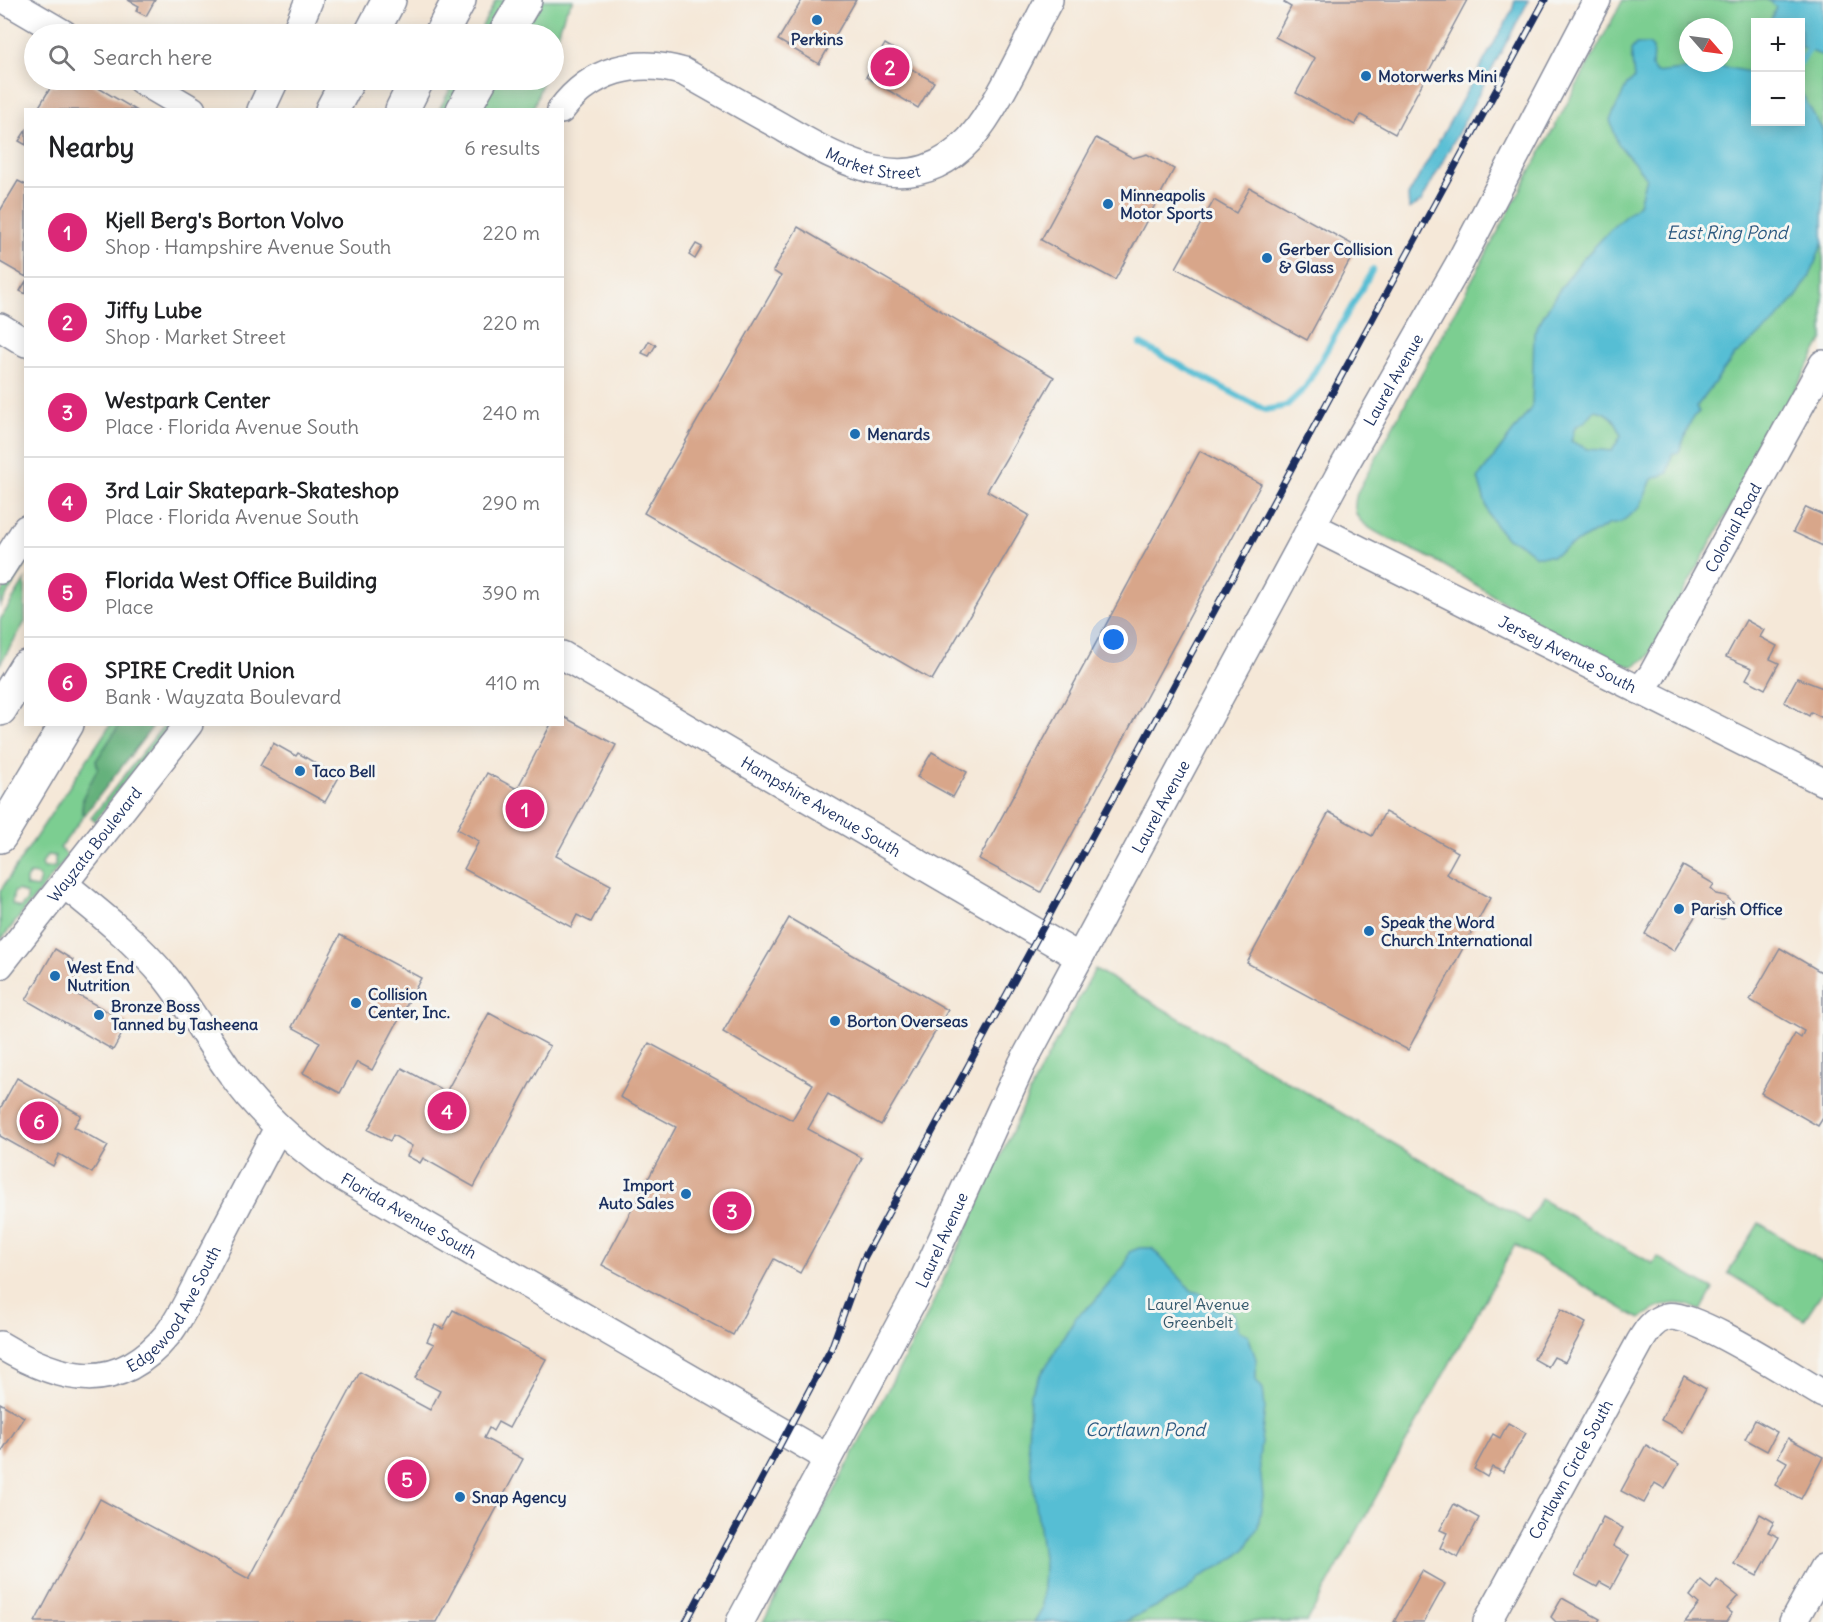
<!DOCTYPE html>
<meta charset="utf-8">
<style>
:root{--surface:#fff;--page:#f6f6f6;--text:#202124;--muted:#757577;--line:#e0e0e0;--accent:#db2777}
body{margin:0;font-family:Delius,sans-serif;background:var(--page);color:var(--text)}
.controls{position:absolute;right:18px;top:18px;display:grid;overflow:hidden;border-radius:0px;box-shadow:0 3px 15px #0003}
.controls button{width:54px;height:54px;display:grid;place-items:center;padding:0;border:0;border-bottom:2px solid var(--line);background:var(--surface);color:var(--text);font:30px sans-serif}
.compass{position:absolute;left:1679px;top:18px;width:54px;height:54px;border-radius:50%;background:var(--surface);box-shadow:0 3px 15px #0003;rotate:118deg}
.you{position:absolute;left:1114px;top:640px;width:21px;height:21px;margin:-15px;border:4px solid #fff;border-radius:50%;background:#1a73e8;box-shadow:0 0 0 9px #1a73e833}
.badge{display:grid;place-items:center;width:39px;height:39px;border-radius:50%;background:var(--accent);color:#fff;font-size:20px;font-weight:700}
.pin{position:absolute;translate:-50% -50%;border:3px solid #fff;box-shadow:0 2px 6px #0006}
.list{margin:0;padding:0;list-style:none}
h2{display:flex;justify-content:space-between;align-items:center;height:78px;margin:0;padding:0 24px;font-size:26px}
h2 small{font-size:20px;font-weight:400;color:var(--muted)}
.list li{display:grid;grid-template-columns:39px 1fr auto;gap:18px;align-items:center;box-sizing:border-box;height:90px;padding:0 24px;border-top:2px solid var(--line)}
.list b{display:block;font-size:22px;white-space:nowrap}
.list p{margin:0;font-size:20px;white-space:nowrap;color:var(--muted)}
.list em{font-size:20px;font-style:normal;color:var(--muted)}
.icon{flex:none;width:33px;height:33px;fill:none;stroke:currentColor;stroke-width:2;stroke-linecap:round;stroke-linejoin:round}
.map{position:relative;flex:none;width:1823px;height:1622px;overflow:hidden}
.search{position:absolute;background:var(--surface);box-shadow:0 3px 15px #0003;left:24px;top:24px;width:540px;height:66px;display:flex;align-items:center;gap:15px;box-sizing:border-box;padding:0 21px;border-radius:33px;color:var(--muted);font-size:22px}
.panel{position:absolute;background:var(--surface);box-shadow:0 3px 15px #0003;left:24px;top:108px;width:540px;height:618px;border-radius:0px}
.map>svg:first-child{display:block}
</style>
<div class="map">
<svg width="1823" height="1622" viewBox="0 0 1823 1622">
<rect width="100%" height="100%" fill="#f6f6f2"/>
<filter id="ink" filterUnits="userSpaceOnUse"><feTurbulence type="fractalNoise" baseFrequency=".0167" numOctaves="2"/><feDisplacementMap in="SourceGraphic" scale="12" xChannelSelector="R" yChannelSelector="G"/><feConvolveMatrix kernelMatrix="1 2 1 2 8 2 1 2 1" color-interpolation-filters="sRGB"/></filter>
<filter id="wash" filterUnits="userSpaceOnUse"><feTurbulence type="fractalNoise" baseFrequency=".008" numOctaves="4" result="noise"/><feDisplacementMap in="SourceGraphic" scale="24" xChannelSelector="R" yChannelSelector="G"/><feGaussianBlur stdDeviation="1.35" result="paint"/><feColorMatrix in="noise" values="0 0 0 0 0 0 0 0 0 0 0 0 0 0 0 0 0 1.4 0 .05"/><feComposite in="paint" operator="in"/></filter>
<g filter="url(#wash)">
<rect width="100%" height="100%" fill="#f5e8d8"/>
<g fill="#7cce91" stroke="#4c7e78" stroke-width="1.5" fill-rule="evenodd">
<path d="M 496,0 L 512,0 L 494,34 L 478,34 Z"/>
<path d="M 541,0 L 573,0 L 565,12 L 554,47 L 554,34 L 518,34 Z"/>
<path d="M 1623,0 L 1823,0 L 1823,339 L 1648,657 L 1634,666 C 1595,666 1477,583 1436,561 C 1417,550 1376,536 1362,522 C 1353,514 1354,504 1357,493 ZM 1756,22 L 1800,22 L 1800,122 L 1756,122 ZM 1688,27 L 1724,27 L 1724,63 L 1688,63 Z"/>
<path d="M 455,80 L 471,80 L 455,109 L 439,110 Z"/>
<path d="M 491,80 L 543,80 L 533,109 L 473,110 Z"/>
<path d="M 25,555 L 25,566 L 0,606 L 0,596 Z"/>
<path d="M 25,580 L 25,622 L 0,664 L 0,620 Z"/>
<path d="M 110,725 L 120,725 L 96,761 L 98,768 L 82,808 L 82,812 L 86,813 L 60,848 L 68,856 L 0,941 L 0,891 ZM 47,855 L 55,856 L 55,867 L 44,868 L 42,864 ZM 30,874 L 37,875 L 40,879 L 37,888 L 26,886 L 26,879 ZM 18,890 L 27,895 L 27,900 L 20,908 L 12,904 L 14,892 Z"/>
<path d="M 164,725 L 169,725 L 95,821 L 91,818 Z"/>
<path d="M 1095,969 L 1528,1222 L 1541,1199 L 1653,1264 L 1657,1257 L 1713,1289 L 1701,1311 C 1677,1297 1661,1304 1640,1319 L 1515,1245 L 1307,1622 L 763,1622 L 924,1322 L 1040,1071 Z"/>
<path d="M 1759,1223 L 1823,1263 L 1823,1291 L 1804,1320 L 1728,1273 Z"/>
</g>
<path fill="#65b17b" stroke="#40706c" stroke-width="1.5" d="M 120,724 L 154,725 L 86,813 L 82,813 L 83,797 L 98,768 L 96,761 Z"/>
<g fill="#56bed4" stroke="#387699" stroke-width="1.5" fill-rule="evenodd">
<path d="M 1515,0 L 1529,0 L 1421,202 L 1409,209 L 1408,196 L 1512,11 Z"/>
<path d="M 1768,0 L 1823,0 L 1823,56 L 1801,47 L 1800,22 L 1770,22 L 1776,7 Z"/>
<path d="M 1636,44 L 1649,44 L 1653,48 L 1652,67 L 1656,73 L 1718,66 L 1755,73 L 1756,122 L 1800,122 L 1801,92 L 1823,131 L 1823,241 L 1810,276 L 1797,296 L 1773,324 L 1734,356 L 1697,406 L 1699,412 L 1692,418 L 1679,452 L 1672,454 L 1668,473 L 1652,479 L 1640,507 L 1620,523 L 1608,525 L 1552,556 L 1536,556 L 1521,544 L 1506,538 L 1497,527 L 1489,515 L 1478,478 L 1532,407 L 1534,332 L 1555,296 L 1581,261 L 1615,225 L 1639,204 L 1646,177 L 1618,144 L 1610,120 L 1627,85 L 1634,79 L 1631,50 ZM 1595,410 C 1611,413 1617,420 1621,436 L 1612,451 L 1587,449 L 1571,441 L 1575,427 L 1586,421 Z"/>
<path d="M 1139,1248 L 1152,1248 L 1192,1291 L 1201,1293 L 1211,1307 L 1233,1313 L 1239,1331 L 1248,1335 L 1256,1359 L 1256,1380 L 1263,1389 L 1265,1407 L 1259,1459 L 1263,1496 L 1258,1527 L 1246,1548 L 1235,1558 L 1200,1577 L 1182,1594 L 1124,1622 L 1034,1622 L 1042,1609 L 1044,1565 L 1028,1444 L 1030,1393 L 1075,1318 L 1093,1303 L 1125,1265 L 1129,1252 Z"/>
</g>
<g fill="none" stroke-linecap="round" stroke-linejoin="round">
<g stroke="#56bed4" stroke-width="6">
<path d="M 1800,63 L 1811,47"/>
<path d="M 1140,344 L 1265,410 L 1286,406 L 1305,388 L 1373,269"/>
</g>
</g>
<g id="blocks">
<g fill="#d8a68a">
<path d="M 128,0 L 155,0 L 146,16 L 136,11 L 139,6 Z"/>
<path d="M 802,0 L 856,0 L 819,64 L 778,40 Z"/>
<path d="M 1286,0 L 1467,0 L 1395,134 L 1361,115 L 1355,125 L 1296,93 L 1315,58 L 1275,37 L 1291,7 L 1284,3 Z"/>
<path d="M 885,44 L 895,50 L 891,57 L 934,82 L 918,108 L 866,77 Z"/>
<path d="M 60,80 L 85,80 L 136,110 L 37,110 L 52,85 L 56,87 Z"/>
<path d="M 26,130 L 26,145 L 19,141 Z"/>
<path d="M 1096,138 L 1133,158 L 1147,154 L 1174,169 L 1115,280 L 1041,240 Z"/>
<path d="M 18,181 L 26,185 L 26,277 L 0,262 L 0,211 Z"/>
<path d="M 1250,188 L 1357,247 L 1307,340 L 1176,268 L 1214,200 L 1236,213 Z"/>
<path d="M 798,227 L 1054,377 L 987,491 L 1029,515 L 932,680 L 644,513 L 781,276 L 773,271 Z"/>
<path d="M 696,244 L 702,247 L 695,259 L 689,255 Z"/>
<path d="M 26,281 L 26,294 L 20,291 Z"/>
<path d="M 649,341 L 656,345 L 649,356 L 642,353 Z"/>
<path d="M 1200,451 L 1261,484 L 1041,892 L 979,859 Z"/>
<path d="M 1806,507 L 1823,515 L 1823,546 L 1793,532 Z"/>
<path d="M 1746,620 L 1764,630 L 1760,637 L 1777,646 L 1770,659 L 1779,663 L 1765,689 L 1746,679 L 1752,668 L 1726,657 Z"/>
<path d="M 1797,678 L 1823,688 L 1823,718 L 1811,712 L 1809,716 L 1784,702 Z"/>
<path d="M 562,716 L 616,745 L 556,856 L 611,885 L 591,922 L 577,915 L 571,927 L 464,869 L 479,841 L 457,829 L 487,773 L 517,789 L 551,724 L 562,724 Z"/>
<path d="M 273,743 L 296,756 L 298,753 L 339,777 L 325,802 L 260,766 Z"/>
<path d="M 932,752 L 967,772 L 953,797 L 917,777 Z"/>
<path d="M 1329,812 L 1372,836 L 1385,812 L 1458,852 L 1446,874 L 1490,898 L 1408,1050 L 1247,963 Z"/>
<path d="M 1683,866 L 1714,884 L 1711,889 L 1716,894 L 1726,896 L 1733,903 L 1731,913 L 1723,919 L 1714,918 L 1702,905 L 1674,951 L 1645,934 Z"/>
<path d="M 789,918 L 948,1010 L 881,1125 L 828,1094 L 808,1129 L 862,1158 L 800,1273 L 774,1259 L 733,1335 L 602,1265 L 676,1127 L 620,1097 L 649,1043 L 792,1120 L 813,1084 L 723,1032 Z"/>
<path d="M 340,935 L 421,978 L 372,1070 L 357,1062 L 340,1093 L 303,1073 L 320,1042 L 292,1027 Z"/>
<path d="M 1780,948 L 1823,973 L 1823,1118 L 1818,1126 L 1761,1093 L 1795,1034 L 1801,1038 L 1804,1031 L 1750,1000 Z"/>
<path d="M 55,949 L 73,960 L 71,964 L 81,969 L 69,990 L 128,1023 L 113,1050 L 26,1000 Z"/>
<path d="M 489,1013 L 550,1046 L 474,1187 L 423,1158 L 420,1163 L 407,1156 L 412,1146 L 393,1135 L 390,1141 L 368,1130 L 402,1068 L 446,1092 Z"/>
<path d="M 17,1078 L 81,1115 L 74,1127 L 108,1146 L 92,1173 L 59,1154 L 53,1166 L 0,1136 L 0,1109 Z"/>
<path d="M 1561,1309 L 1586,1323 L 1565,1362 L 1554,1357 L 1548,1367 L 1534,1359 Z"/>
<path d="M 453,1310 L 546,1359 L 509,1428 L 498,1422 L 493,1431 L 489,1428 L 484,1438 L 523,1459 L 436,1622 L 35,1622 L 100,1499 L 249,1579 L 360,1372 L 430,1410 L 440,1391 L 415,1378 L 434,1344 L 427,1341 L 435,1325 L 443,1329 Z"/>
<path d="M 1684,1376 L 1706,1389 L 1683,1432 L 1661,1420 Z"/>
<path d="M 0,1403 L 24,1417 L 0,1454 Z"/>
<path d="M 1755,1420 L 1777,1432 L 1767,1451 L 1745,1439 Z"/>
<path d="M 1508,1423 L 1526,1433 L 1503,1472 L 1492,1467 L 1487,1477 L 1474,1469 L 1493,1434 L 1500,1438 Z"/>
<path d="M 1788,1438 L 1823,1457 L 1801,1499 L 1775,1485 L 1787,1462 L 1778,1457 Z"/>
<path d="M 1646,1445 L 1679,1464 L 1665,1489 L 1655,1483 L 1644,1503 L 1621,1491 Z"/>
<path d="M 1454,1504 L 1479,1518 L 1458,1558 L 1440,1548 L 1447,1533 L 1440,1530 Z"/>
<path d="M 1760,1514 L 1774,1522 L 1768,1532 L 1779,1537 L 1757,1576 L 1734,1564 Z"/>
<path d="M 1603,1517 L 1623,1528 L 1613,1546 L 1629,1555 L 1611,1588 L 1600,1582 L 1597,1587 L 1575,1575 Z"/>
<path d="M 1422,1571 L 1445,1584 L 1424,1622 L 1394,1622 Z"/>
<path d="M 1717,1580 L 1738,1596 L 1727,1609 L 1732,1613 L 1726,1622 L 1685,1622 L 1699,1604 L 1690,1596 L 1701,1581 L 1711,1589 Z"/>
<path d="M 1562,1598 L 1600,1619 L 1598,1622 L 1556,1622 L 1551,1617 Z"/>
</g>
</g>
</g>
<g filter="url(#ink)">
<use href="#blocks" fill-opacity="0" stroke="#888c9b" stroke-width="1.5"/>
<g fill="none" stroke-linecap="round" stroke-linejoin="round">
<defs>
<g id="minor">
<path d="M 6,0 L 64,34"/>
<path d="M 295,34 L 309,0"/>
<path d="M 141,80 L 192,110"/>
<path d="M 261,110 L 275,80"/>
<path id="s1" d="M 561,110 C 591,70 636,57 684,72 C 716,90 748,108 780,126 C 841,161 910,204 970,139 C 999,106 1027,40 1049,0"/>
<path d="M 0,327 L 26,343"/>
<path id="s2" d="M 1312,526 L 1823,782"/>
<path d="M 0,570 L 26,529"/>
<path id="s3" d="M 562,655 L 1079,957"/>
<path id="s4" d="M 1639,690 L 1652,675 L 1823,364"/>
<path id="s5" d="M 65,885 C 100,913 137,943 166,978 C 189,1007 207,1039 228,1069 C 256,1110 293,1142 332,1171 L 828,1458"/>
<path id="s6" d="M 0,965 L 189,724"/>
<path id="s7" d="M 0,1345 C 60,1381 116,1397 168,1334 C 184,1314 195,1285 208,1262 C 231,1217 255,1172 278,1128"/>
<path id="s8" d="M 740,1622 L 921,1285 L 1022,1064 L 1344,466 L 1459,264 L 1597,0"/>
<path id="s9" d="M 1487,1622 L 1640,1342 C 1646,1332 1653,1320 1666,1317 C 1692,1310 1795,1378 1823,1394"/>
<path d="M 1793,1622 L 1823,1568"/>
</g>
<g id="highway">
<path d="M 371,34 L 389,0"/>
<path d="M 441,34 L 459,0"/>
<path d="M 505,34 L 525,0"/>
<path d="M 332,110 L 348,80"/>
<path d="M 402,110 L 417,80"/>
<path d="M 463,110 L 480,80"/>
<path d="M 0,709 L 26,667"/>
<path d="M 0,836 L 67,724"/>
</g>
</defs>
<use href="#minor" stroke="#888c9b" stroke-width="30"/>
<use href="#highway" stroke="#888c9b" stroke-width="36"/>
<use href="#minor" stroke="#fff" stroke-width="27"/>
<use href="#highway" stroke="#fff" stroke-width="33"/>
<defs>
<path id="rail" d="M 686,1622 L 831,1349 L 864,1258 L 1545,0"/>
</defs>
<use href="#rail" stroke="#1b2f5e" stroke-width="7"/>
<use href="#rail" stroke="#f6f6f2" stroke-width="4.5" stroke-dasharray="14" stroke-linecap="butt"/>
</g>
</g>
<g fill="#1f6fb2" stroke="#f6f6f2" stroke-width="2">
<circle cx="817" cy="20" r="6"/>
<circle cx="1366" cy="76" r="6"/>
<circle cx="1108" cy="204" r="6"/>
<circle cx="1267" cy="258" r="6"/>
<circle cx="855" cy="434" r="6"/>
<circle cx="300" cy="771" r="6"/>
<circle cx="1679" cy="909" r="6"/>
<circle cx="1369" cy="931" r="6"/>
<circle cx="55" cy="976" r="6"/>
<circle cx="356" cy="1003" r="6"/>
<circle cx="99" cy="1015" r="6"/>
<circle cx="835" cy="1021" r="6"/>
<circle cx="686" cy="1194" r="6"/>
<circle cx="460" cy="1497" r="6"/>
</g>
<g text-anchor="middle" stroke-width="6" stroke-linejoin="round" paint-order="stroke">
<g font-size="16" font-weight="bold" fill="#1b2f5e" stroke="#f6f6f2" text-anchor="start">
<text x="817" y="45" text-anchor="middle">Perkins</text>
<text x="1378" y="82">Motorwerks Mini</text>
<text x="1120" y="201">Minneapolis<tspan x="1120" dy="18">Motor Sports</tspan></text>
<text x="1279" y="255">Gerber Collision<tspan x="1279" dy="18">&amp; Glass</tspan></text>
<text x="867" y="440">Menards</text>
<text x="312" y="777">Taco Bell</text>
<text x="1691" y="915">Parish Office</text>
<text x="1381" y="928">Speak the Word<tspan x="1381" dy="18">Church International</tspan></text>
<text x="67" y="973">West End<tspan x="67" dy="18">Nutrition</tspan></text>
<text x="368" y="1000">Collision<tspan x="368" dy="18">Center, Inc.</tspan></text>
<text x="111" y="1012">Bronze Boss<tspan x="111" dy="18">Tanned by Tasheena</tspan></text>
<text x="847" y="1027">Borton Overseas</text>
<text x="674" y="1191" text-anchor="end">Import<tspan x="674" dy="18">Auto Sales</tspan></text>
<text x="472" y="1503">Snap Agency</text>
</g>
<g font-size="16" fill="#1b2f5e" stroke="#f6f6f2">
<text dy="6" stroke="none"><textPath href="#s1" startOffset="350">Market Street</textPath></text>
<text dy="6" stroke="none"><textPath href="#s8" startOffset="1404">Laurel Avenue</textPath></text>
<text dy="6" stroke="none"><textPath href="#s4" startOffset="188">Colonial Road</textPath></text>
<text dy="6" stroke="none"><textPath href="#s2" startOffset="286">Jersey Avenue South</textPath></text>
<text dy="6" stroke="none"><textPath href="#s3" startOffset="300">Hampshire Avenue South</textPath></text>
<text dy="6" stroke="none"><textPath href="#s8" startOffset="918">Laurel Avenue</textPath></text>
<text dy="6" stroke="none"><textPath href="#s6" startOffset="153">Wayzata Boulevard</textPath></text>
<text dy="6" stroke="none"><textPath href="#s5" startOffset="483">Florida Avenue South</textPath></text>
<text dy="6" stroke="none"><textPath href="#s8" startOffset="432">Laurel Avenue</textPath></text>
<text dy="6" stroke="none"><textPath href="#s7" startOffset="212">Edgewood Ave South</textPath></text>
<text dy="6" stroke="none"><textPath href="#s9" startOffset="174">Cortlawn Circle South</textPath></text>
</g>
<g font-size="16" fill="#33576b" stroke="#f6f6f2">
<text x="1198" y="1310">Laurel Avenue<tspan x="1198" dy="18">Greenbelt</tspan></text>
</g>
<g font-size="18" font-style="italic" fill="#2d5a81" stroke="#f6f6f2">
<text x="1727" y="239">East Ring Pond</text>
<text x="1145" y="1436">Cortlawn Pond</text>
</g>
</g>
</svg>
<div class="controls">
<button>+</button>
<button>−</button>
</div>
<svg class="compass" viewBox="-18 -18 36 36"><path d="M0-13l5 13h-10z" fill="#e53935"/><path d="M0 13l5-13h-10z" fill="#757577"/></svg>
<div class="you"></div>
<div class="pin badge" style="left:525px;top:809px">1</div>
<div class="pin badge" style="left:890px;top:67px">2</div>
<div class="pin badge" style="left:732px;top:1211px">3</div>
<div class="pin badge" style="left:447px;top:1111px">4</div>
<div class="pin badge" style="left:407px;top:1479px">5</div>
<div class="pin badge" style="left:39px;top:1121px">6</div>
<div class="search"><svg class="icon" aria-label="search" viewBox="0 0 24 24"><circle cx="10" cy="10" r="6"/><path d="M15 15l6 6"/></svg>Search here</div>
<section class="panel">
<h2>Nearby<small>6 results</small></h2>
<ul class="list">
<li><span class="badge">1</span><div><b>Kjell Berg's Borton Volvo</b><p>Shop · Hampshire Avenue South</p></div><em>220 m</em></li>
<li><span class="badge">2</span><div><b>Jiffy Lube</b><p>Shop · Market Street</p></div><em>220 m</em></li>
<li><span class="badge">3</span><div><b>Westpark Center</b><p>Place · Florida Avenue South</p></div><em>240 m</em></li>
<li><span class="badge">4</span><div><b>3rd Lair Skatepark-Skateshop</b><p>Place · Florida Avenue South</p></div><em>290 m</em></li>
<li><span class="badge">5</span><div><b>Florida West Office Building</b><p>Place</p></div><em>390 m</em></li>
<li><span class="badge">6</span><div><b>SPIRE Credit Union</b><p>Bank · Wayzata Boulevard</p></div><em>410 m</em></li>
</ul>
</section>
</div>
